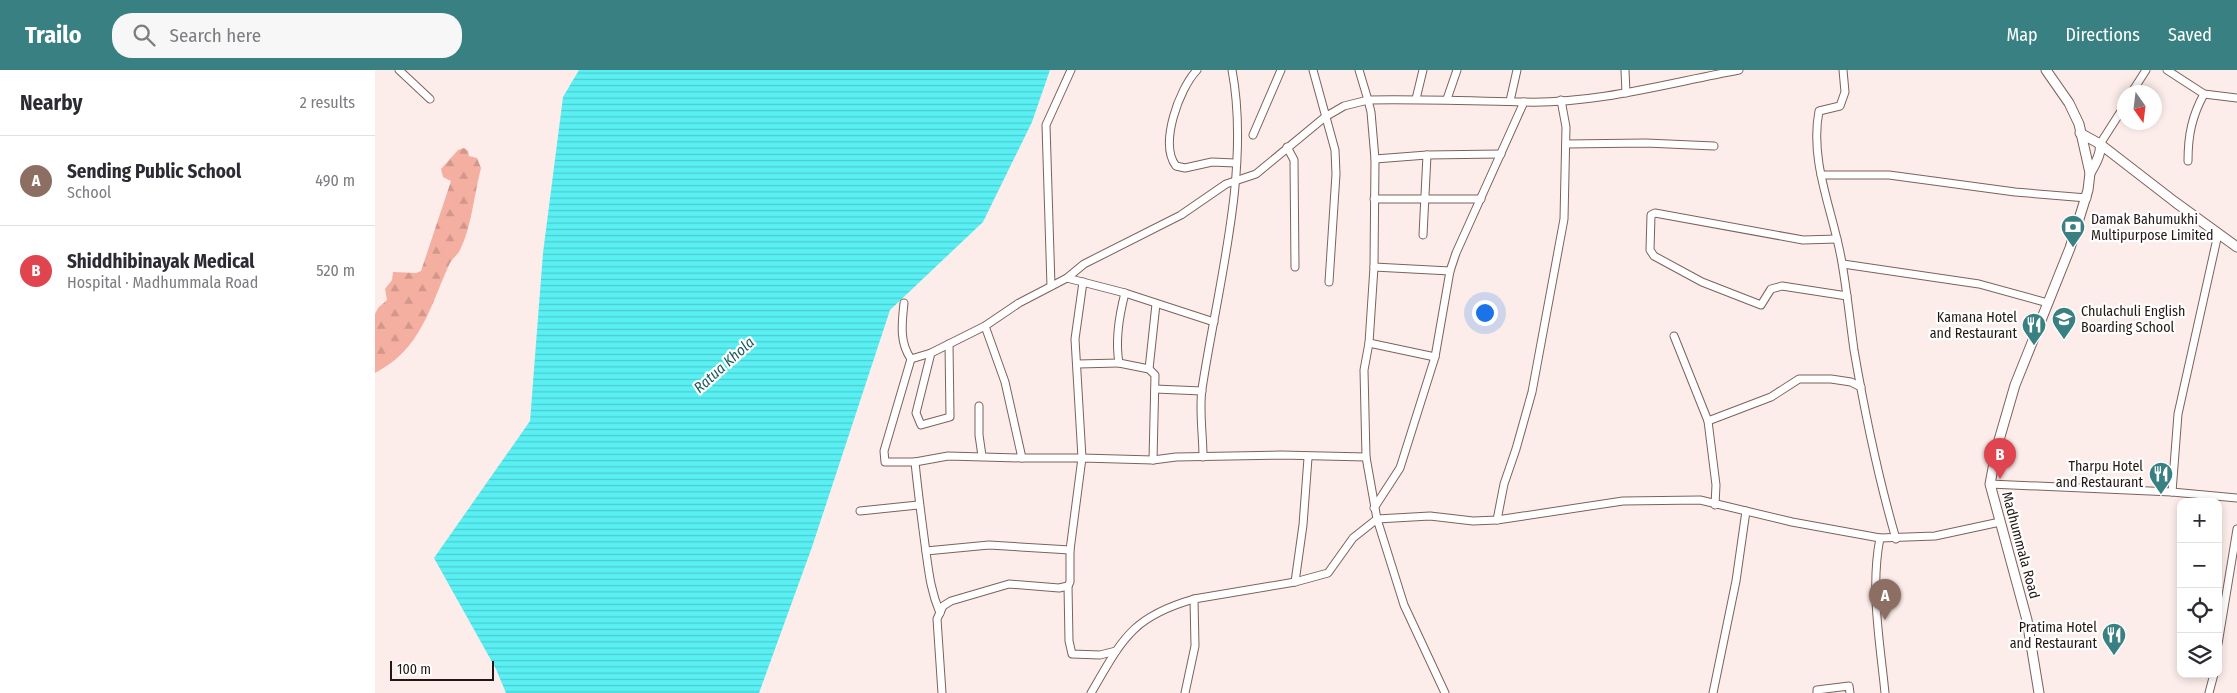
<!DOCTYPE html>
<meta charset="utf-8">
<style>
:root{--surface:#fff;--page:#f7f7f7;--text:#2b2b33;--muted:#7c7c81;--line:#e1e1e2;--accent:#388082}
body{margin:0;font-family:"Fira Sans Condensed",sans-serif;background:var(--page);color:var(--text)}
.controls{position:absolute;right:15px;bottom:15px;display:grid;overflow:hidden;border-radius:10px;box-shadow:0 2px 8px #0003}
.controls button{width:45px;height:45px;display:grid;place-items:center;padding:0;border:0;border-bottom:1px solid var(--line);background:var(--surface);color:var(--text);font:25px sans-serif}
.compass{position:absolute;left:1742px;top:15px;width:45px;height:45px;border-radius:50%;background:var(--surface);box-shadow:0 2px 8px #0003;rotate:166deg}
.scale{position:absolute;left:15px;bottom:12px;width:104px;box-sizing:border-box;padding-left:5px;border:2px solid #231715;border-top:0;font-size:14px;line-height:18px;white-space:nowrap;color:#231715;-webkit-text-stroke:4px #fff;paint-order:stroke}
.you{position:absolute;left:1109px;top:242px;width:18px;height:18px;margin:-12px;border:4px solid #fff;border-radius:50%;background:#1a73e8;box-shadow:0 0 0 8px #1a73e833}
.badge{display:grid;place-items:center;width:32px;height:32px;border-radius:50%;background:var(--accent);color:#fff;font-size:16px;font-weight:700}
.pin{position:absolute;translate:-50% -41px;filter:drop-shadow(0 1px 2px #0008)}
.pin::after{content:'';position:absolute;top:26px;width:18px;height:15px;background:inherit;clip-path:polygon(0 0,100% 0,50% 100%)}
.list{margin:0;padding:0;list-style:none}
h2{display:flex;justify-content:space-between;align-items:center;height:65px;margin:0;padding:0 20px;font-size:21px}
h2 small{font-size:16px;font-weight:400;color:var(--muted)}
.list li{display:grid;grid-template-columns:32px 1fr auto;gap:15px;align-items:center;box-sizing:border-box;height:90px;padding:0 20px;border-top:1px solid var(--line)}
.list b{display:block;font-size:19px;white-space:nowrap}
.list p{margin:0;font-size:16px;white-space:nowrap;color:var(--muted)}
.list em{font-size:16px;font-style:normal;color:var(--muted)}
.icon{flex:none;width:28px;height:28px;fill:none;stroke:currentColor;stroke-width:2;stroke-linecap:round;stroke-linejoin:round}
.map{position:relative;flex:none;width:1862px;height:623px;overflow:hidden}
header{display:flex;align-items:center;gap:30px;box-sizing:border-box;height:70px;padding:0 25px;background:var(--accent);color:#fff}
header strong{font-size:24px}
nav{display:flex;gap:28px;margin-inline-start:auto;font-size:18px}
.search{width:350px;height:45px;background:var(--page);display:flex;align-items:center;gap:12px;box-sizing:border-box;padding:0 18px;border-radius:20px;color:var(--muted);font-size:19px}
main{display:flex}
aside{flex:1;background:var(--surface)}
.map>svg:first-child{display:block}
</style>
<header>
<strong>Trailo</strong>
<div class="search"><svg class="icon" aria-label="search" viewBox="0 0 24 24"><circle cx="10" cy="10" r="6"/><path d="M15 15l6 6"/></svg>Search here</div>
<nav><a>Map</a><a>Directions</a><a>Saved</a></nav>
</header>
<main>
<aside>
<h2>Nearby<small>2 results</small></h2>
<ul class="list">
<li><span class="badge" style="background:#8d6e63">A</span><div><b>Sending Public School</b><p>School</p></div><em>490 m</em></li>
<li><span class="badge" style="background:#e0444e">B</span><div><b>Shiddhibinayak Medical</b><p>Hospital · Madhummala Road</p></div><em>520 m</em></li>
</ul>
</aside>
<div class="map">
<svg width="1862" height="623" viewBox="0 0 1862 623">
<defs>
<pattern id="forest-firs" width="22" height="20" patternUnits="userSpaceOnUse" patternTransform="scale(1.25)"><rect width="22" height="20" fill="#f5afa1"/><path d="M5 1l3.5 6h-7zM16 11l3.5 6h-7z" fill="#d2968a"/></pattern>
<pattern id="water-rules" width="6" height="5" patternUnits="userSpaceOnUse" patternTransform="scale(1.25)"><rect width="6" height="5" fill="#59eff3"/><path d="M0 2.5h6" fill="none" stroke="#4dcccf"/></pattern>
</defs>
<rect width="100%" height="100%" fill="#fcedea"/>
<path fill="url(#forest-firs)" d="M 89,78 L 93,81 L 94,86 L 102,88 L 106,98 C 99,124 97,156 85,180 C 82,186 76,189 74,195 C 54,239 46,279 0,303 L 0,244 L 3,238 L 12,230 L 10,219 L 17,210 L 18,202 L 41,203 L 46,201 L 76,111 L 68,107 L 66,99 L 83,80 Z"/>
<path fill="url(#water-rules)" d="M 204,0 L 675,0 L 657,52 L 608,152 L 515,240 L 437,477 L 384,623 L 131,623 L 121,599 L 59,488 L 155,351 L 168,183 L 188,27 Z"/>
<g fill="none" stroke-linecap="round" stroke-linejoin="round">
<defs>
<g id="minor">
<path d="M 24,0 L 55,29"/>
<path d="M 822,0 C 804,19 784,74 801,96 L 810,98 L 837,92 L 860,93"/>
<path d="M 938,0 L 960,80 L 961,104 L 954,212"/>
<path d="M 984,0 L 993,30 C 1045,29 1097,31 1149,32 C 1222,34 1293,13 1364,0"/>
<path d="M 1250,0 L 1251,23"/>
<path d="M 1468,0 L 1470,22 L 1465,36 L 1444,41 C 1434,93 1459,143 1467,193 C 1472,222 1475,251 1479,280 C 1490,344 1503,407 1521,469"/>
<path d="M 1792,0 L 1829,24 L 1862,28"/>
<path d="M 1757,22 L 1771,0"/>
<path d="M 1041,29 L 1048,0"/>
<path d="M 1072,29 L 1082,0"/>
<path d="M 1135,31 L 1142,0"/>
<path d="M 878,65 L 906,0"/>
<path d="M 1191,74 L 1271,73 L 1339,76"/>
<path d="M 1725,74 L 1750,35"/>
<path d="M 912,77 L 919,90 L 920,197"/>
<path d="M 1000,89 L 1052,85 L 1126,84"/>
<path d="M 1813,91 C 1813,65 1817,46 1829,24"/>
<path d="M 1446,105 L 1514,105 L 1640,122 L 1712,128"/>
<path d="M 999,129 L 1106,129"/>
<path d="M 1048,165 L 1052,85"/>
<path d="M 1462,169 L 1428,170 L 1280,143 L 1276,145 L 1275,180 L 1279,186 L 1327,212 L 1386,235 L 1396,219 L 1407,216 L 1472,226"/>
<path d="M 1468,194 L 1604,214 L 1673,233"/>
<path d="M 999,197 L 1075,201"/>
<path d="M 692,208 L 750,223 L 839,252"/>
<path d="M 676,216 L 671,55 L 696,0"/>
<path d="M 750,223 C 744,246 740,270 744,293 L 774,299 L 780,305 L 778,390"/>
<path d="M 529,233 C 527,253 524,272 536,289"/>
<path d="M 610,256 L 630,312 L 647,388 L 707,388 L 700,269 L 708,212"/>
<path d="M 1299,266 L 1333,351 L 1341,415 L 1340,435"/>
<path d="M 994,273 L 1060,287"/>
<path d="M 556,283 L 541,343 L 546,355 L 575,347 L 574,274"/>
<path d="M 536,289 L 556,283 L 610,256 L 644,233 L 692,208 L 709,194 L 806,145 L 851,114 L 881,104 L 950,47 L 969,36 L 993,30 L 996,42 L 1000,89 L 999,197 L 994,273 L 989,300 L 991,387 L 1002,449 L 1029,535 L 1070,623"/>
<path d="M 536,289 L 509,381 L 510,392 L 540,392 L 573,386 L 647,388"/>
<path d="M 703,294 L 744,293"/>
<path d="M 774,299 L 781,234"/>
<path d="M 780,319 L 827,321"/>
<path d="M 604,336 L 604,365 L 607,386"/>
<path d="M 1333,351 L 1396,327 L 1424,309 L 1456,309 L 1476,312 L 1486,317"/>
<path d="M 828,387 C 828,365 824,340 827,319 C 842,219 876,100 857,0"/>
<path d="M 540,392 C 543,423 547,452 551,482 C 554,504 556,522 565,543"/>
<path d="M 1615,414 L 1797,422 L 1862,428"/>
<path d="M 1797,422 L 1803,344 L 1843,164"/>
<path d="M 999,438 L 1025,398 L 1060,287 L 1075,201 L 1081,183 L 1149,32"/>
<path d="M 485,441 L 543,435"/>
<path d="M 1122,450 L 1129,414 L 1141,379 L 1157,322 L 1189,149 L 1191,57 L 1186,30"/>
<path d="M 1505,468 C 1495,519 1505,572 1510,623"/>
<path d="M 551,481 L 614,475 L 695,480"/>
<path d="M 920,512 L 928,455 L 933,388"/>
<path d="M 693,516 L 694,571 L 697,584 L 725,585 L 741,581"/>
<path d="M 1843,574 L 1862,459"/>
<path d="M 567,623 L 562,549 L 568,536 L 576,531 L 634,514 L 684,518 L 693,516 L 695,512 L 695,480 L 707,388 L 778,390 L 801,387 L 906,385 L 991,387"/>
<path d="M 716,623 C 747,570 756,547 819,529"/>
<path d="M 810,623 L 820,576 L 819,529 L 920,512 L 953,503 L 978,468 L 1002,449 L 1055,446 L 1098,451 L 1122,450 L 1248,431 L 1325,430 L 1417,452 L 1505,468 L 1560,466 L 1625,452"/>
<path d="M 1338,623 L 1361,511 L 1371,441"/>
<path d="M 1442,623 L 1442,620 L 1474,616 L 1475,623"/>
<path d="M 1834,623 L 1839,604"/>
</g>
<g id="tertiary">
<path d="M 1705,63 L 1725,74 L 1800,132 L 1862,177"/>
<path d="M 1715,103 C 1720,95 1727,83 1725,74"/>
<path d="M 1664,623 L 1652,550 L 1615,414 L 1622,377 L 1640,315 L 1695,178 L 1713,120 L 1715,103 L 1704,54 L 1694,33 L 1671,0"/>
</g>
</defs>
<use href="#minor" stroke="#7f615b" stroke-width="9"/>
<use href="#tertiary" stroke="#7f615b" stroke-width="11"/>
<use href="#minor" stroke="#fff" stroke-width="7"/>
<use href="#tertiary" stroke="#fff" stroke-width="9"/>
</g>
<defs>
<symbol id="bank-pin" viewBox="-11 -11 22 30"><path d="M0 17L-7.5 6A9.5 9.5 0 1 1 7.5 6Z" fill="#388082" stroke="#fff"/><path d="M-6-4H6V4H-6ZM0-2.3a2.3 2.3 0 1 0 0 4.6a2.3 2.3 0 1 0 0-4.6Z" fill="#fff"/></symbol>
<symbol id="school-pin" viewBox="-11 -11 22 30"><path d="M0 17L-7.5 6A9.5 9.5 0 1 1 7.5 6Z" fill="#388082" stroke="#fff"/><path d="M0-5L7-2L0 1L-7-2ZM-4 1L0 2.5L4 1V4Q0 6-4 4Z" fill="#fff"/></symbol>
<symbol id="restaurant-pin" viewBox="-11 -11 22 30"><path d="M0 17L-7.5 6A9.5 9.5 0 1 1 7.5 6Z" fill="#388082" stroke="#fff"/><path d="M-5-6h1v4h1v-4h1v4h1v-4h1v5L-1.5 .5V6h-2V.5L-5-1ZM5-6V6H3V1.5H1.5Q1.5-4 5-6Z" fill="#fff"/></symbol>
</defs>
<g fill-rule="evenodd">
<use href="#bank-pin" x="1684" y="143" width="28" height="38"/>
<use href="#school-pin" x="1675" y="235" width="28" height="38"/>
<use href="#restaurant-pin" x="1645" y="241" width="28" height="38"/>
<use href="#restaurant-pin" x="1772" y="390" width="28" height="38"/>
<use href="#restaurant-pin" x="1725" y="551" width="28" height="38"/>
</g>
<g text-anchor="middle" stroke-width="4.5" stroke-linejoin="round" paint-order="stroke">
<g font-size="14" fill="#231715" stroke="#fff" text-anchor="end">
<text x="1716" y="154" text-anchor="start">Damak Bahumukhi<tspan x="1716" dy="16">Multipurpose Limited</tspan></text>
<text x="1706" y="246" text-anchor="start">Chulachuli English<tspan x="1706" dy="16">Boarding School</tspan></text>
<text x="1642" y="252">Kamana Hotel<tspan x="1642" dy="16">and Restaurant</tspan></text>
<text x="1768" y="401">Tharpu Hotel<tspan x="1768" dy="16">and Restaurant</tspan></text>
<text x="1722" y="562">Pratima Hotel<tspan x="1722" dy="16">and Restaurant</tspan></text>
</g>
<g font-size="14" fill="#231715" stroke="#fff">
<text transform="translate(1646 475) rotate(75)" y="5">Madhummala Road</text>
</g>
<g font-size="15" font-style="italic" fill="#1a595a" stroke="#fff">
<text transform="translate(349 295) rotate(-42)" y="5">Ratua Khola</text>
</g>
</g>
</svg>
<div class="controls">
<button>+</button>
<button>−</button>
<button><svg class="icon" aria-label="locate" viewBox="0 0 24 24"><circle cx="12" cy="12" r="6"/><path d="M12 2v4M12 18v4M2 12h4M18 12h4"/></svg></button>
<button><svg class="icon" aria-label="layers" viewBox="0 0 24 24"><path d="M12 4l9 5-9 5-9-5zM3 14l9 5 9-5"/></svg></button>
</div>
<svg class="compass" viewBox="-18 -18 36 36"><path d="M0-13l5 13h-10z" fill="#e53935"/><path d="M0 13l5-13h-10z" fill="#7c7c81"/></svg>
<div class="scale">100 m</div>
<div class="you"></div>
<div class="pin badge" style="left:1510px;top:550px;background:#8d6e63">A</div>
<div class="pin badge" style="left:1625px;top:409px;background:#e0444e">B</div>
</div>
</main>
